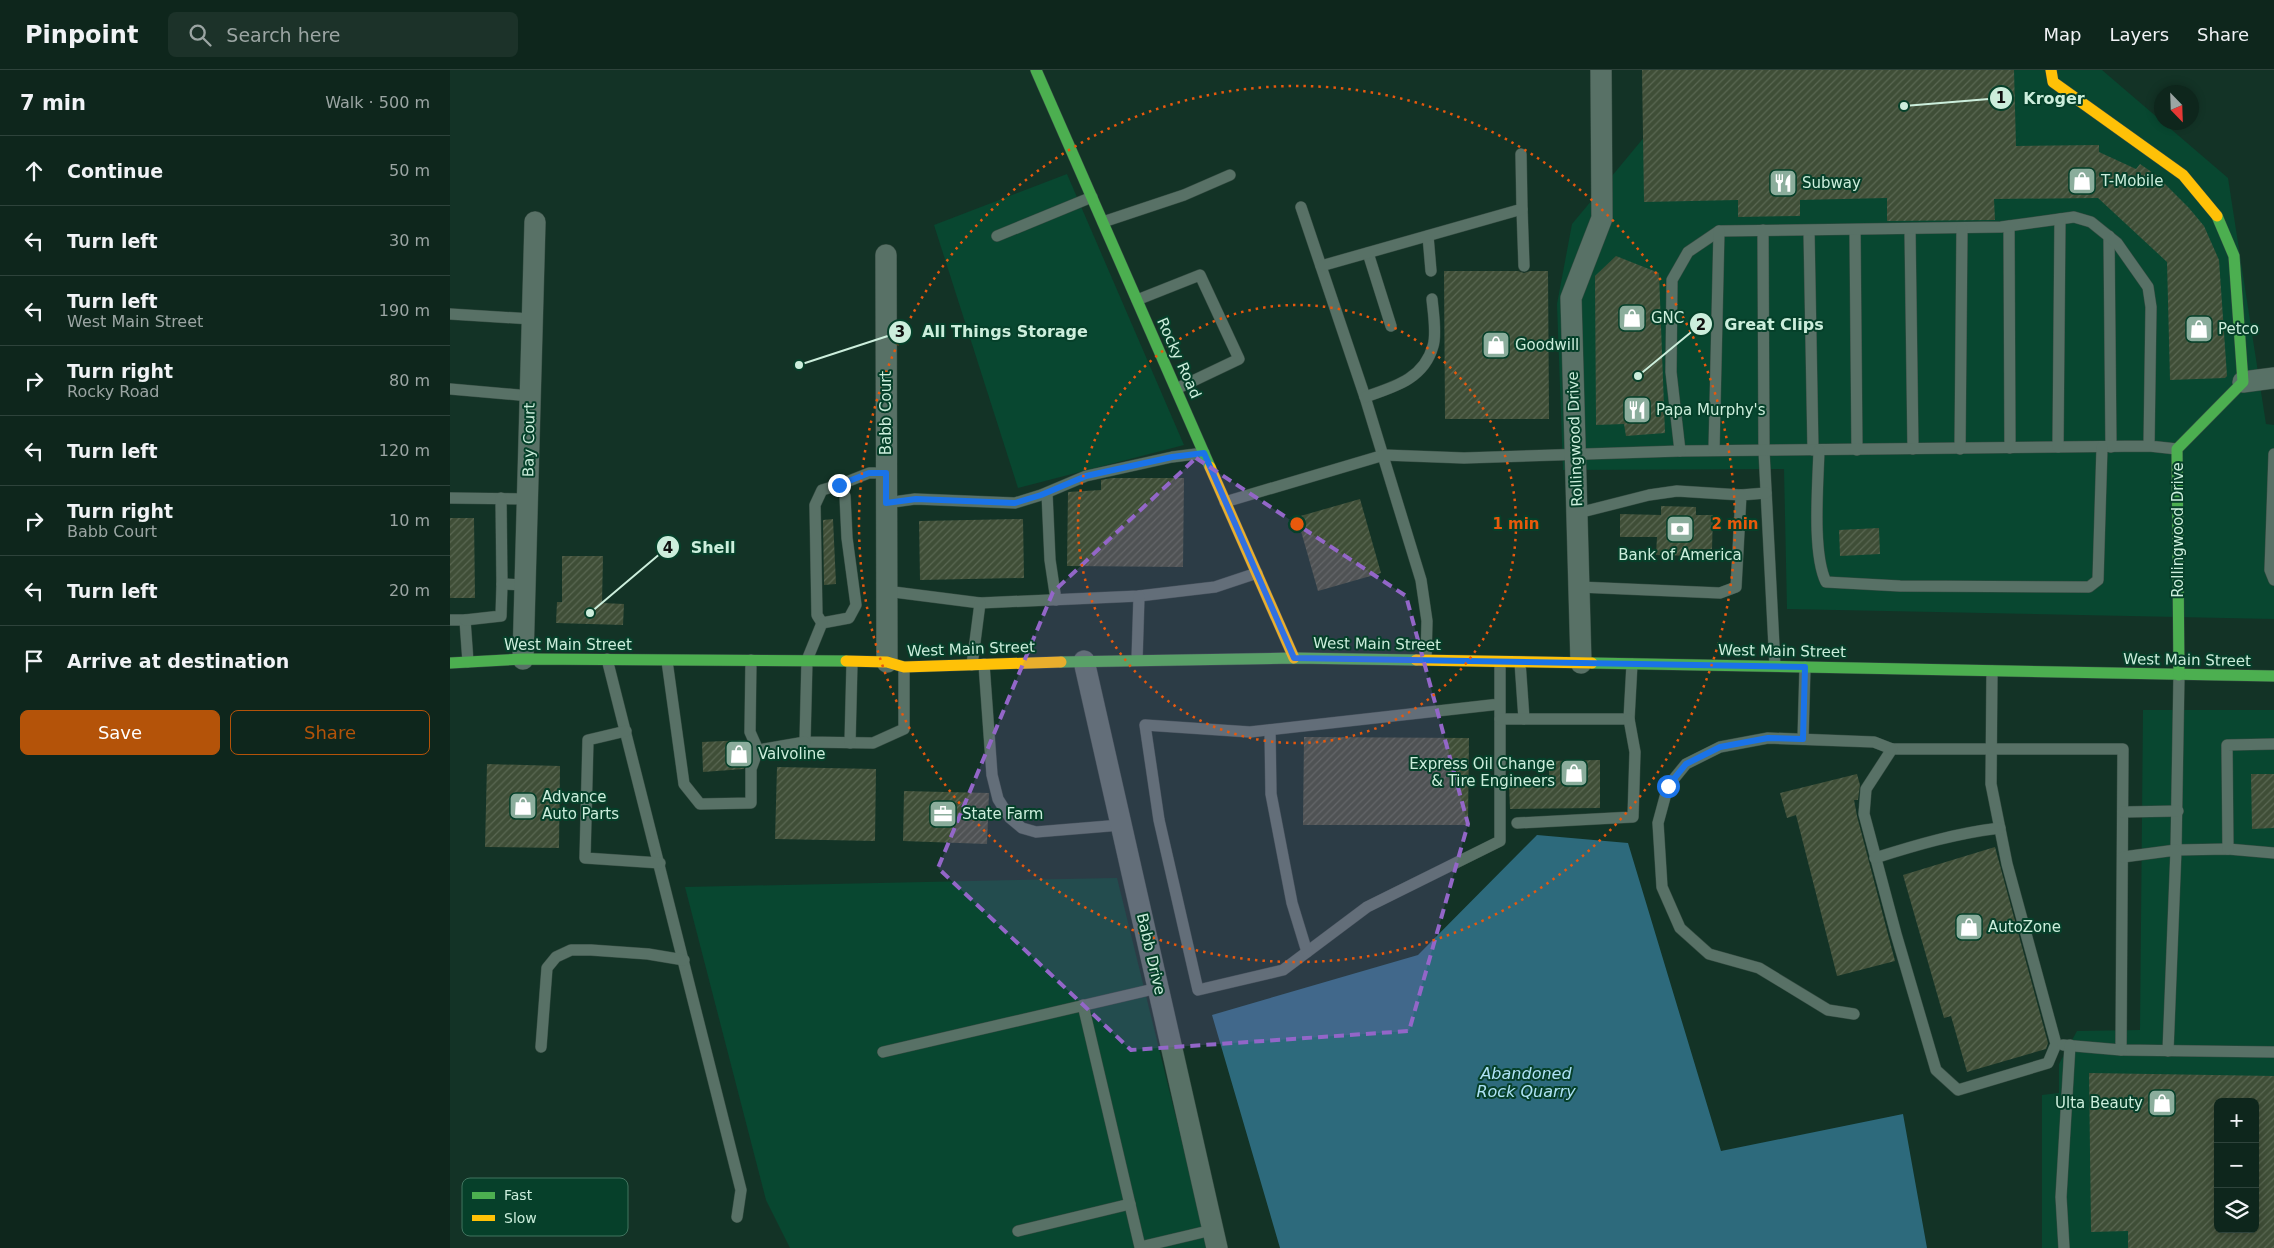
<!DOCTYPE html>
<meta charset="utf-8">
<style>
:root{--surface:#0e261c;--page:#1c3229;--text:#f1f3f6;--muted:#9ba5a3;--line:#2e433b;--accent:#b45309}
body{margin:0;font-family:"DejaVu Sans",sans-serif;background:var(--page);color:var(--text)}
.controls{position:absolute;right:15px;bottom:15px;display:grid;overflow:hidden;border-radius:8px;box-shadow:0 2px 8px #0003}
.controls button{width:45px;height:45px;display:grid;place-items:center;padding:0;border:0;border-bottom:1px solid var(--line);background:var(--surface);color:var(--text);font:25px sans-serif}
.compass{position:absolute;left:1704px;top:15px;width:45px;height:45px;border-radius:50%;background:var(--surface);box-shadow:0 2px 8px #0003;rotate:157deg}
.stop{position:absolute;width:15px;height:15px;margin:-11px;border:4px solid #1a73e8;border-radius:50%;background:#fff}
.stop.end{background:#1a73e8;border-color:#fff;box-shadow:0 1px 5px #0008}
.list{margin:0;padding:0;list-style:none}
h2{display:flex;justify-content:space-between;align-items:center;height:65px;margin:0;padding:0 20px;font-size:21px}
h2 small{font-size:16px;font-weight:400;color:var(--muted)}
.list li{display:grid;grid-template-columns:32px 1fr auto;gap:15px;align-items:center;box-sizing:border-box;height:70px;padding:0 20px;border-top:1px solid var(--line)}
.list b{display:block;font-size:19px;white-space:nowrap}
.list p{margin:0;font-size:16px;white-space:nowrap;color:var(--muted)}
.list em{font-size:16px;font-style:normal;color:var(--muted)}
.actions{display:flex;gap:10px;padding:15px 20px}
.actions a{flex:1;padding:11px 0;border:1px solid var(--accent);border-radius:8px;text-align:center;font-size:18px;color:var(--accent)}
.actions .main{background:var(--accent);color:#fff}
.icon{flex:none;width:28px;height:28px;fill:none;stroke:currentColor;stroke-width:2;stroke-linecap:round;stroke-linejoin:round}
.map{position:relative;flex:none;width:1824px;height:1178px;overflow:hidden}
header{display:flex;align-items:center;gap:30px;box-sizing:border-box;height:70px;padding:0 25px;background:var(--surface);border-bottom:1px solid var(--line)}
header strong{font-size:24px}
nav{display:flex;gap:28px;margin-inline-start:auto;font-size:18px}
.search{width:350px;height:45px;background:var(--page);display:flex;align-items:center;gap:12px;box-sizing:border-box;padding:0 18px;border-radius:8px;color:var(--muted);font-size:19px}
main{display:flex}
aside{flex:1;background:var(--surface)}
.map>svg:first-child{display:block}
</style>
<header>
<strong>Pinpoint</strong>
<div class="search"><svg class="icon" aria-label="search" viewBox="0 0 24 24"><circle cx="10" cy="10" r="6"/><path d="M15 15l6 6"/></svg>Search here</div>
<nav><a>Map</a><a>Layers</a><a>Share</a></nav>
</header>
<main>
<aside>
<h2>7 min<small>Walk · 500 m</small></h2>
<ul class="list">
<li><svg class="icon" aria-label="ahead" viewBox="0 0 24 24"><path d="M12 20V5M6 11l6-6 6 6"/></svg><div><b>Continue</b></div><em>50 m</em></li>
<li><svg class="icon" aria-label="left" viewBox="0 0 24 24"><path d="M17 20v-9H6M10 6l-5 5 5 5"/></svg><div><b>Turn left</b></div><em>30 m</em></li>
<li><svg class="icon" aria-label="left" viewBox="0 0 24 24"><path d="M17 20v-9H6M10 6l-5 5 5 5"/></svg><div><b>Turn left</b><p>West Main Street</p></div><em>190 m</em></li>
<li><svg class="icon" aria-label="right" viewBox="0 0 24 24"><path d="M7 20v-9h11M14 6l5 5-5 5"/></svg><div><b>Turn right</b><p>Rocky Road</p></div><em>80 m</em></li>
<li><svg class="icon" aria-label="left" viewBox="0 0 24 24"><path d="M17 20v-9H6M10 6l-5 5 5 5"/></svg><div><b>Turn left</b></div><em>120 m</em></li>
<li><svg class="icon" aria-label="right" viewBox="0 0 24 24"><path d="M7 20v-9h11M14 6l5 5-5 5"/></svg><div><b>Turn right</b><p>Babb Court</p></div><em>10 m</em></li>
<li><svg class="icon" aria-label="left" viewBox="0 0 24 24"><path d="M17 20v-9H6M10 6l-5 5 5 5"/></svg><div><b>Turn left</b></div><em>20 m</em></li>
<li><svg class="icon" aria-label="arrive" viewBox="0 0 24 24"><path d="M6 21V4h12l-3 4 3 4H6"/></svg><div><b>Arrive at destination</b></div></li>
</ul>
<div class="actions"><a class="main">Save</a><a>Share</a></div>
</aside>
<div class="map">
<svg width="1824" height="1178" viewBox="0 0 1824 1178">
<defs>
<pattern id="building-hatch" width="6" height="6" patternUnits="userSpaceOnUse" patternTransform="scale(1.25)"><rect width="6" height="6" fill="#3f4e37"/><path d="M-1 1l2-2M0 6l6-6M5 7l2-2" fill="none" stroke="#5a6853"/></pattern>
</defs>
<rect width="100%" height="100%" fill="#133326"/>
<g fill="#084730" fill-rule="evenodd">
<path d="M 1250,0 L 1652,0 L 1778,108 L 1816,354 L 1824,355 L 1824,549 L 1337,539 L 1334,399 L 1113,400 L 1107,234 L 1122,154 Z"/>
<path d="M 617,104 L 734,375 L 568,418 L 484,155 Z"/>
<path d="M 1693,640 L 1824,640 L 1824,1178 L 1592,1178 L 1592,1025 L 1609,1023 L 1609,994 L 1627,961 L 1690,960 ZM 1768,1032 L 1805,1032 L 1805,1159 L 1768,1159 Z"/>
<path d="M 667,808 L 758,1178 L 340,1178 L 316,1130 L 235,817 Z"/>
</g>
<path fill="#2d6a7c" d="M 1087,765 L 1178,773 L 1271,1081 L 1453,1044 L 1477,1178 L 830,1178 L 762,945 L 968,885 Z"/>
<g fill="url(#building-hatch)" fill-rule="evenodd">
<path d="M 1192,0 L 1564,0 L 1566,76 L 1649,75 L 1649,82 L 1686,99 L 1690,94 L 1706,105 L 1739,138 L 1754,156 L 1769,190 L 1777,306 L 1775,308 L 1720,310 L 1717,192 L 1648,128 L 1544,129 L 1545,150 L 1437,151 L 1437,128 L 1350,130 L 1350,146 L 1288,147 L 1288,130 L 1194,132 Z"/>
<path d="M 1166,186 L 1209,203 L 1215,363 L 1176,366 L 1174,354 L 1146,355 L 1145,206 Z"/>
<path d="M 994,201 L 1068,201 L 1074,203 L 1080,201 L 1098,201 L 1099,349 L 995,349 Z"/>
<path d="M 662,408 L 734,408 L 733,497 L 617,496 L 618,422 L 651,420 L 651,410 Z"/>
<path d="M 910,429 L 931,503 L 868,521 L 847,447 Z"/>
<path d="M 1211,436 L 1246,437 L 1246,445 L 1263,445 L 1262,479 L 1244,479 L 1244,486 L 1206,485 L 1207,467 L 1170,467 L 1170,444 L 1211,445 Z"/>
<path d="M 0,448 L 24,448 L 25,528 L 0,528 Z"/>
<path d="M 383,449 L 386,514 L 374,515 L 373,450 Z"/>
<path d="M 573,449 L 574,508 L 470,510 L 469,451 Z"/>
<path d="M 1429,458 L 1430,484 L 1390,486 L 1389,460 Z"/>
<path d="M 112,486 L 153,486 L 152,533 L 174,534 L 173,555 L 106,553 L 107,532 L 112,532 Z"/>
<path d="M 854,667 L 1019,668 L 1018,755 L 853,755 Z"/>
<path d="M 295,670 L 300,680 L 294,699 L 253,702 L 252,672 Z"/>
<path d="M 1150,690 L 1150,738 L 1060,739 L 1059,715 L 1099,714 L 1099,691 Z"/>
<path d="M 37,694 L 110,696 L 109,778 L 35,777 Z"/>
<path d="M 327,697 L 426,699 L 425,771 L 325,769 Z"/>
<path d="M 1407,704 L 1410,715 L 1408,730 L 1404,730 L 1407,746 L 1445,891 L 1387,906 L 1346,745 L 1337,748 L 1330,723 Z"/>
<path d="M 1801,704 L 1824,704 L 1824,758 L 1802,759 Z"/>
<path d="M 454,721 L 539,723 L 537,774 L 453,771 Z"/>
<path d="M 1545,777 L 1598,973 L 1596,979 L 1517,1002 L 1501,946 L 1494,948 L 1453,805 Z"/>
<path d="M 1639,1003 L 1824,1006 L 1824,1178 L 1678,1178 L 1678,1161 L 1641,1162 ZM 1768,1032 L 1805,1032 L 1805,1159 L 1768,1159 Z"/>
</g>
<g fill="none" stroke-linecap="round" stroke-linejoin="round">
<defs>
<g id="lane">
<path d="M 851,137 L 915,327 L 971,510 L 977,551 L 976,590"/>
<path d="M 1072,139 L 1074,196"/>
<path d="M 653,152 L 734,125 L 780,105"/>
<path d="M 1559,156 L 1560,378"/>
<path d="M 1460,159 L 1463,379"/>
<path d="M 1313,160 L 1314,381 L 1325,596"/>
<path d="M 1405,160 L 1407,380"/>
<path d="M 1359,161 L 1363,380"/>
<path d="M 547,166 L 642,127"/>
<path d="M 978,166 L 981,201"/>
<path d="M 1659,166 L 1661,377"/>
<path d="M 918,183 L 941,256"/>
<path d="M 871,196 L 1072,139 L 1071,84"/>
<path d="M 687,230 L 750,205 L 789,289 L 726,319"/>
<path d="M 0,244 L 82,249"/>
<path d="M 0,319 L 80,326"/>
<path d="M 915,327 C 944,317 974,309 983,276 C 987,264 983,241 982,229"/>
<path d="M 1699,376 L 1701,237 L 1698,217 L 1667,173 L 1641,152 L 1624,147 L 1551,157 L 1269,161 L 1238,182 L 1222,210 L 1221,302 L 1230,381 L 1699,376 L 1727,379"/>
<path d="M 1608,377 L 1610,149"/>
<path d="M 1510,379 L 1512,158"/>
<path d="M 1264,380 L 1269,161"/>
<path d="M 1369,380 C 1368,415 1362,483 1376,512 L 1450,516 L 1639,517 L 1648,510 L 1652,377"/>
<path d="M 1824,384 L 1820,500 L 1824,510"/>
<path d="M 389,415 L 395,426 L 397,468 L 406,535 L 399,548 L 372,553 L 367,545 L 365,435 L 372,420 Z"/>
<path d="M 389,415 L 419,403 L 436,403"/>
<path d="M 597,423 L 600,490 L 606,530"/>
<path d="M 0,428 L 78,429"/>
<path d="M 51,428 L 52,514"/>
<path d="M 775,432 L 934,385 L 1014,388 L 1230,381"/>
<path d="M 436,433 L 465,429 L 565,433 L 591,425 L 636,406 L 722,387 L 754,383"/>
<path d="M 1128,443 L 1199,425 L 1227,421 L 1291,425"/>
<path d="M 1129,517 L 1270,523 L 1286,517 L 1291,425 L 1316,423"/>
<path d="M 436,521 L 530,533 L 689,526 L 765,517 L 807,503"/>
<path d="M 0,550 L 15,550 L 18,592"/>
<path d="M 15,550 L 51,546 L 52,514 L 75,515"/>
<path d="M 372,553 L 357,590 L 355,672 L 423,673 L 454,659 L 454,597"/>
<path d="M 157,589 L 291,1120 L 287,1147"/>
<path d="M 687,590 L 689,526"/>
<path d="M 217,591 L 234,714 L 250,734 L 301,733 L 301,699 L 308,680 L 300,662 L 301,590"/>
<path d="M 1070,592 L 1074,649"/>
<path d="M 534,594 L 542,705 L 548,729 L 560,748 L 572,758 L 586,762 L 671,755"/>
<path d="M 522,595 L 530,533"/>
<path d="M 1542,601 L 1541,714 L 1557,794 L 1606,974 L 1598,993 L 1508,1020 L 1486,1000 L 1446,864 L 1414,744 L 1416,719 L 1442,679 L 1673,679 L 1671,980 L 1824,982"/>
<path d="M 1729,605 L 1726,780 L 1778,779 L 1824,783"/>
<path d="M 1050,634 L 800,662 L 695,655 L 709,750 L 748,920 L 833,900 L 917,837 L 1050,771 L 1050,592"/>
<path d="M 1050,649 L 1179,649 L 1182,594"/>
<path d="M 820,660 L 821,724 L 842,833 L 857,882"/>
<path d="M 176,661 L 138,670 L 135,788 L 210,793"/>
<path d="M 1353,669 L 1355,597"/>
<path d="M 400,673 L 402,593"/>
<path d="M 308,680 L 355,672"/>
<path d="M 1673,742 L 1728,741"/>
<path d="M 1067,753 L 1183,747 L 1185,682 L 1179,649"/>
<path d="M 1778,779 L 1777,675 L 1824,674"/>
<path d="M 1673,787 L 1726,780 L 1718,981"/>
<path d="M 1425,788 C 1466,775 1507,763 1550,758"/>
<path d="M 633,935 L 690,1177 L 762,1160"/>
<path d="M 1404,944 L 1378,940 L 1309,898 L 1259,884 L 1230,858 L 1212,817 L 1208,753 L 1218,716 L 1236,694 L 1270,677 L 1318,668 L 1424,672 L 1442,679"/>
<path d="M 1613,975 L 1671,980"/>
<path d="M 91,977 L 97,898 L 106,887 L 121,880 L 141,880 L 198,884 L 234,890"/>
<path d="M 433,982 L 708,918"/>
<path d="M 568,1161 L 680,1134"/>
<path d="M 1614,1178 L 1611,1127 L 1620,975"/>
</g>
<g id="street">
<path d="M 436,185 L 437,592"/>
<path d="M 1793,312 L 1824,308"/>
<path d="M 73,589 L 85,152"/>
<path d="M 634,591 L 767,1178"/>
<path d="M 1131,593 L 1121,228 L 1152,148 L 1151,0"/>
</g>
<g id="fast">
<path d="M 586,0 L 760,397"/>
<path d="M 611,592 L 844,588 L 966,590"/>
<path d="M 0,593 L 73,589 L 396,591"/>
<path d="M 1142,593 L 1824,606"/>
<path d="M 1729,605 L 1727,379 L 1793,312 L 1784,186 L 1767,146"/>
</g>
<g id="slow">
<path d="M 1601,0 L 1603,12 L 1733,105 L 1767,146"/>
<path d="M 760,397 L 844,588"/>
<path d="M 966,590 L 1142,593"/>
<path d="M 396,591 L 437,592 L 454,597 L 611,592"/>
</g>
</defs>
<use href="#lane" stroke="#354c42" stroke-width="12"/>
<use href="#street" stroke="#354c42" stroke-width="22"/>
<use href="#fast" stroke="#354c42" stroke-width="12"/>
<use href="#slow" stroke="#354c42" stroke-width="12"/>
<use href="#lane" stroke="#587166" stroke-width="11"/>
<use href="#street" stroke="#587166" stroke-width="21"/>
<use href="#fast" stroke="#4caf50" stroke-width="11"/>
<use href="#slow" stroke="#ffc107" stroke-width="11"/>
</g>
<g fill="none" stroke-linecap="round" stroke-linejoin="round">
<path stroke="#1a73e8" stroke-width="6" d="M 389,415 L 419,403 L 436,403 L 436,433 L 466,429 L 565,433 L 591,425 L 636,406 L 722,387 L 754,383 L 844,588 L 1355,597 L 1353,669 L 1318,668 L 1270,677 L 1236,694 L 1218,716"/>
</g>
<path fill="#9366c8" fill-opacity="0.2" stroke="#9366c8" stroke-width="4" stroke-dasharray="10 6" stroke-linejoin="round" d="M 746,388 L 956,526 L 1018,754 L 959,961 L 681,980 L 488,798 L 603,522 Z"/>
<g fill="none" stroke="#e8590c" stroke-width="2.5" stroke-dasharray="2.5 5">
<circle cx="847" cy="454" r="219"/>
<circle cx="847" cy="454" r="438"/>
</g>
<defs>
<symbol id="shop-square" viewBox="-11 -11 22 22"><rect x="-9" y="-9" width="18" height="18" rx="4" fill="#8bad9c" stroke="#06402a"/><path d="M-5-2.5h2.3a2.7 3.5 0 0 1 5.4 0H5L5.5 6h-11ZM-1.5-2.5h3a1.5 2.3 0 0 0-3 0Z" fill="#fff"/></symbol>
<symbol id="restaurant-square" viewBox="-11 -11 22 22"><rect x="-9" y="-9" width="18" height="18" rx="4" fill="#8bad9c" stroke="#06402a"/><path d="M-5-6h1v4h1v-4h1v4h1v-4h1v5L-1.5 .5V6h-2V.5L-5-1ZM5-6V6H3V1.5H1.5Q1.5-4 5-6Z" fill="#fff"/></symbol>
<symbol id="bank-square" viewBox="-11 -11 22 22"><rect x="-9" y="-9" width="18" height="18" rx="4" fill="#8bad9c" stroke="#06402a"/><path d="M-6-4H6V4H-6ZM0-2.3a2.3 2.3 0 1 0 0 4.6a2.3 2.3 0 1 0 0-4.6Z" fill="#fff"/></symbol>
<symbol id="office-square" viewBox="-11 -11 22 22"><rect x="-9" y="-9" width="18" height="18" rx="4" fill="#8bad9c" stroke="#06402a"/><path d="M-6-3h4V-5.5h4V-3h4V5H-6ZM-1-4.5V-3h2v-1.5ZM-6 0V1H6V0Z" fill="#fff"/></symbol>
</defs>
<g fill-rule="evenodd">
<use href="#shop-square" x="1616" y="95" width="32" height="32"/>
<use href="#restaurant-square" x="1317" y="97" width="32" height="32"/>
<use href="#shop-square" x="1166" y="232" width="32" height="32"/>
<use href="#shop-square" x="1733" y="243" width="32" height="32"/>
<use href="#shop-square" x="1030" y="259" width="32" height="32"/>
<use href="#restaurant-square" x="1171" y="324" width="32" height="32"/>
<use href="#bank-square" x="1214" y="443" width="32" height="32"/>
<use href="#shop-square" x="273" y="668" width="32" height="32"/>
<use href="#shop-square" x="1108" y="687" width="32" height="32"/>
<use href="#shop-square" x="57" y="720" width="32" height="32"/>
<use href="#office-square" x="477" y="728" width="32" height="32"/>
<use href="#shop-square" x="1503" y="841" width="32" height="32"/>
<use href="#shop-square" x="1696" y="1017" width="32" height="32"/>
</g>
<g text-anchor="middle" stroke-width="4" stroke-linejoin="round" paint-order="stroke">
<g font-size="15" fill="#cceedc" stroke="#06402a" text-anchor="start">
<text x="1651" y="116">T-Mobile</text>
<text x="1352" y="118">Subway</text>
<text x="1201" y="253">GNC</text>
<text x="1768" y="264">Petco</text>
<text x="1065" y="280">Goodwill</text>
<text x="1206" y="345">Papa Murphy's</text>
<text x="1230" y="490" text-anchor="middle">Bank of America</text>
<text x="308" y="689">Valvoline</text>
<text x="1105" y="699" text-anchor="end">Express Oil Change<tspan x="1105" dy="17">&amp; Tire Engineers</tspan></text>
<text x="92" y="732">Advance<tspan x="92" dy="17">Auto Parts</tspan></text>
<text x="512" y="749">State Farm</text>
<text x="1538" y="862">AutoZone</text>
<text x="1693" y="1038" text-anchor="end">Ulta Beauty</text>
</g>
<g font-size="15" fill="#cceedc" stroke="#06402a">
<text transform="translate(729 288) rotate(66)" y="5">Rocky Road</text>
<text transform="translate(436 343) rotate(-90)" y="5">Babb Court</text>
<text transform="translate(1125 369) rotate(-92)" y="5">Rollingwood Drive</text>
<text transform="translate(79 370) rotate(-89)" y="5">Bay Court</text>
<text transform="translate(1728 460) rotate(-90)" y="5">Rollingwood Drive</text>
<text transform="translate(927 574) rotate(1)" y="5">West Main Street</text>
<text x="118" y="580">West Main Street</text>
<text transform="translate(521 579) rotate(-2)" y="5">West Main Street</text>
<text transform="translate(1332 581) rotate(1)" y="5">West Main Street</text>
<text transform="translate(1737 590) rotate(1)" y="5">West Main Street</text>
<text transform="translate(701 884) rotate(77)" y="5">Babb Drive</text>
</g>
<g font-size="16" font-style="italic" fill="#aee2f5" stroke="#06402a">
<text x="1076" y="1009">Abandoned<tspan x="1076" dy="18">Rock Quarry</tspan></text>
</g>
</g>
<rect x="12" y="1108" width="166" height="58" rx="8" fill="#06402a" stroke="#41745f" stroke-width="1"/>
<rect x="22" y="1122" width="23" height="7" fill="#4caf50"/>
<rect x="22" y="1145" width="23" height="6" fill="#ffc107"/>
<g font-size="14" fill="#cceedc">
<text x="54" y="1130">Fast</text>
<text x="54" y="1153">Slow</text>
</g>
<circle cx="847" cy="454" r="8" fill="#e8590c" stroke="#06402a" stroke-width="2.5"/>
<g font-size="15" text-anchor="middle" font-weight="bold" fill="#e8590c" stroke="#06402a" stroke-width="4" stroke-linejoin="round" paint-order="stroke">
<text x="1066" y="459">1 min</text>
<text x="1285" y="459">2 min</text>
</g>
<path fill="none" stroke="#cceedc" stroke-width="2" d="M1454 36L1551 28M1188 306L1251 254M349 295L450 262M140 543L218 477"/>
<g fill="#cceedc" stroke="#06402a" stroke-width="2">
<circle cx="1454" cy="36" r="5"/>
<circle cx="1188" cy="306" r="5"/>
<circle cx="349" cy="295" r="5"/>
<circle cx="140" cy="543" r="5"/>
<circle cx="1551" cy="28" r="12"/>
<circle cx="1251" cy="254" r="12"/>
<circle cx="450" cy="262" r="12"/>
<circle cx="218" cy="477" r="12"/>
</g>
<g font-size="15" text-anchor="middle" font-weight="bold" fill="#111">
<text x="1551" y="33">1</text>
<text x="1251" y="260">2</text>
<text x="450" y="267">3</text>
<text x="218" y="483">4</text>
</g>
<g font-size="16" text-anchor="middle" font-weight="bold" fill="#cceedc" stroke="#06402a" stroke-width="4" stroke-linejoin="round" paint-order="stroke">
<text x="1604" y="34">Kroger</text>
<text x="1324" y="260">Great Clips</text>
<text x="555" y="267">All Things Storage</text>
<text x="263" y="483">Shell</text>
</g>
</svg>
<div class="controls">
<button>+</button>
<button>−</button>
<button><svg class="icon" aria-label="layers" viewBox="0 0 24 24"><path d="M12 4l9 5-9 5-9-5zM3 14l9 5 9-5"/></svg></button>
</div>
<svg class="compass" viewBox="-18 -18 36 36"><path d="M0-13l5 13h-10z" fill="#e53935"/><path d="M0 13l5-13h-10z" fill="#9ba5a3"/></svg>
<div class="stop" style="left:1218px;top:716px"></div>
<div class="stop end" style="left:389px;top:415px"></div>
</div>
</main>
